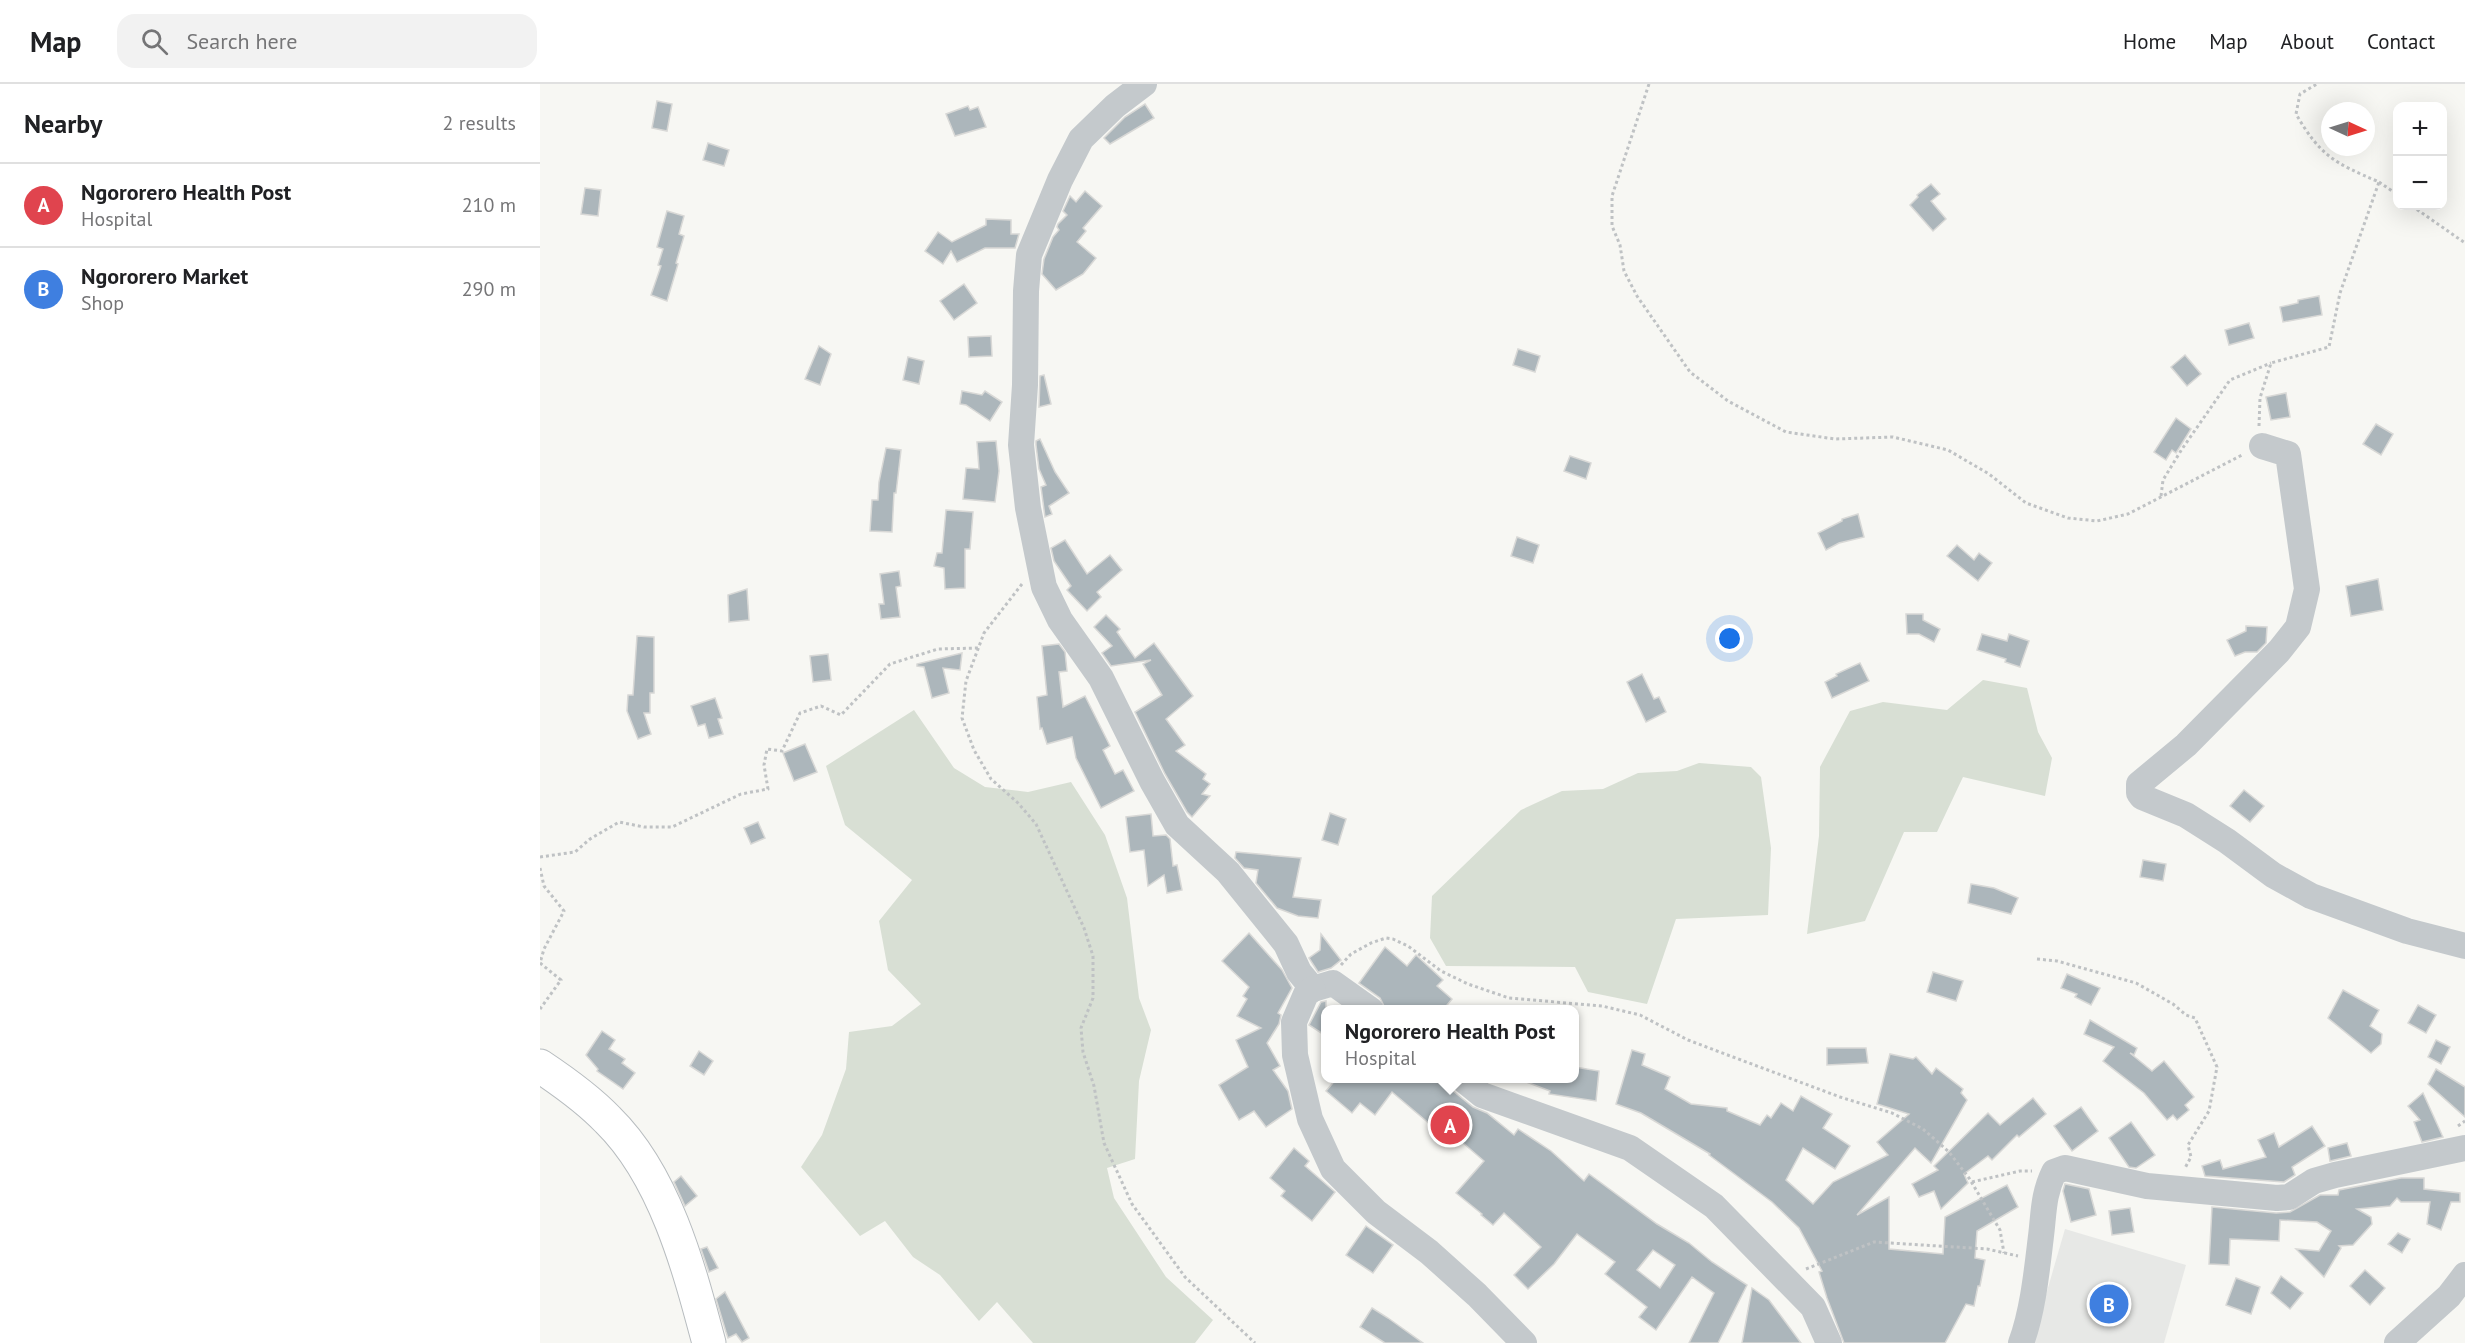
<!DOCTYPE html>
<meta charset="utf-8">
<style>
:root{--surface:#fff;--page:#f2f2f2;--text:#202124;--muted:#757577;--line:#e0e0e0;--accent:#f53d15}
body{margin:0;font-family:"PT Sans",sans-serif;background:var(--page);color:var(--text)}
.controls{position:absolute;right:18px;top:18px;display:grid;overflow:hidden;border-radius:12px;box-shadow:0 6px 24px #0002}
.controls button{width:54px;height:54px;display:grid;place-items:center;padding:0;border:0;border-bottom:2px solid var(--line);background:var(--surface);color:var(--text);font:30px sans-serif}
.compass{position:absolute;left:1781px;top:18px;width:54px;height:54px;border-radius:50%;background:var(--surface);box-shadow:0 6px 24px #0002;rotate:94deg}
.you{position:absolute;left:1190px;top:555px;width:21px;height:21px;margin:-15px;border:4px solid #fff;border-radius:50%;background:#1a73e8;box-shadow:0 0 0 9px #1a73e833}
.badge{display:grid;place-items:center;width:39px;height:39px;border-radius:50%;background:var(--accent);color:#fff;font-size:20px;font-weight:700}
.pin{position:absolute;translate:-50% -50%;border:3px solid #fff;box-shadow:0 2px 6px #0006}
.popup{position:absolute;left:781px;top:921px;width:258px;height:78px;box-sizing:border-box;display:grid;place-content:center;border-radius:12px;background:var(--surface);filter:drop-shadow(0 2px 4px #0005);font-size:20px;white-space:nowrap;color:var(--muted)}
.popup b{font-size:22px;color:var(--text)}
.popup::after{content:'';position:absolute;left:50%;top:100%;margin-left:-12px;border:12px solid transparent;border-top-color:var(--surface)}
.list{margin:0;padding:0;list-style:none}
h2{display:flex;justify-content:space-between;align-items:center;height:78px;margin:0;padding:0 24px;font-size:26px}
h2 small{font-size:20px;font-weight:400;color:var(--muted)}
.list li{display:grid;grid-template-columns:39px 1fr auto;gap:18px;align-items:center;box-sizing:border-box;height:84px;padding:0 24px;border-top:2px solid var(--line)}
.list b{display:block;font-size:22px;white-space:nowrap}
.list p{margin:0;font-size:20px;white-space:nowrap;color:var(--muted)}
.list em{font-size:20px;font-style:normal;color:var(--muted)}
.icon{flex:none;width:33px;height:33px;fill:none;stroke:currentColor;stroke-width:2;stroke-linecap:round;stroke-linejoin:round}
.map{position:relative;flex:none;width:1925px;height:1259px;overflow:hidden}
header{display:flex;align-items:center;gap:36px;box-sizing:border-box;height:84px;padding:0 30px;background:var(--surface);border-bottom:2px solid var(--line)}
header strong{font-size:28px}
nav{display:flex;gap:33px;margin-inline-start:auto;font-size:21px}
.search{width:420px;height:54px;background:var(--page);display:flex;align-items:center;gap:15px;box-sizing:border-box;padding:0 21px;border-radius:18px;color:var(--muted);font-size:22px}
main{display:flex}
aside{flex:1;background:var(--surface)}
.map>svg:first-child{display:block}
</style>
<header>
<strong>Map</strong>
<div class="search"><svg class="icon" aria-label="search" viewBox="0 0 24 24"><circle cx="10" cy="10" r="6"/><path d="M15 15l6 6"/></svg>Search here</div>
<nav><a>Home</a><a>Map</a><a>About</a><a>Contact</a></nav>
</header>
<main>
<aside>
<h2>Nearby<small>2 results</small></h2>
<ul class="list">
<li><span class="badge" style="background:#e0444e">A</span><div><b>Ngororero Health Post</b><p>Hospital</p></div><em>210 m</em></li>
<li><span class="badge" style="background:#3f7fe0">B</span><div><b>Ngororero Market</b><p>Shop</p></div><em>290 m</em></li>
</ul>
</aside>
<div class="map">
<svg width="1925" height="1259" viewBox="0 0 1925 1259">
<rect width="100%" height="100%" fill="#f7f7f3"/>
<path fill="#e7e8e6" d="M 1525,1145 L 1646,1181 L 1624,1259 L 1492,1259 Z"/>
<g fill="#d8dfd4">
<path d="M 1443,596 L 1487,604 L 1498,648 L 1512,674 L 1505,712 L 1423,693 L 1397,748 L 1364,748 L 1325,837 L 1267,850 L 1279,752 L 1280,683 L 1310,627 L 1343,618 L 1407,626 Z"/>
<path d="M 374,626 L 414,684 L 445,703 L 488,708 L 531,698 L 565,751 L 587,814 L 599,914 L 611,946 L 599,997 L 595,1075 L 567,1084 L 574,1114 L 626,1193 L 673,1236 L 655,1259 L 493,1259 L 457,1218 L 439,1237 L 400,1191 L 373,1173 L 345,1137 L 320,1152 L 261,1083 L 282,1051 L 306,985 L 309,948 L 352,942 L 381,920 L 348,886 L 339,837 L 372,796 L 305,741 L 286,682 Z"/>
<path d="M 1159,679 L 1211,683 L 1221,693 L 1231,764 L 1228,831 L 1136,835 L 1107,920 L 1048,908 L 1035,883 L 906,882 L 890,854 L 892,812 L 981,726 L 1022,707 L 1063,705 L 1098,689 L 1137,687 Z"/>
</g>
<g fill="#acb6bb" stroke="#d8d8d6" stroke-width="1.5" fill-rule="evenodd">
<path d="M 117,17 L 132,20 L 127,47 L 112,44 Z"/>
<path d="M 605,20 L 614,34 L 570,60 L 564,54 L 585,33 Z"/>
<path d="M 428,22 L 430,26 L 438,23 L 446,43 L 415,52 L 406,30 Z"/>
<path d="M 168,59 L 189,66 L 184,82 L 163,76 Z"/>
<path d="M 1391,100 L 1400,110 L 1391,117 L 1406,135 L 1393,147 L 1370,121 L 1378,113 L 1377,111 Z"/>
<path d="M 45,104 L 61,106 L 58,132 L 41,130 Z"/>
<path d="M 545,107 L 562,122 L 543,144 L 546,147 L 537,158 L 556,174 L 543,190 L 516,206 L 502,190 L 504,175 L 513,153 L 519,146 L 517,143 L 518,140 L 527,131 L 523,127 L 530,112 L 536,118 Z"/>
<path d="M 127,127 L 144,132 L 139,150 L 144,152 L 136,179 L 138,180 L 127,217 L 111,211 L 121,182 L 118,181 L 123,165 L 117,163 Z"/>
<path d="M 446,135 L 471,136 L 471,150 L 479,150 L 475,164 L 445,164 L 417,178 L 411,167 L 403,180 L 385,167 L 398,148 L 412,158 L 446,141 Z"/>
<path d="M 424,200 L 437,219 L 414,236 L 400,217 Z"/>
<path d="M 1779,212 L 1782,231 L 1743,238 L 1740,223 L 1758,219 L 1758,216 Z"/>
<path d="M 1709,239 L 1714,254 L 1689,261 L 1685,246 Z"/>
<path d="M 451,252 L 452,272 L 429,273 L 428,253 Z"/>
<path d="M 279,262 L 291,270 L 280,301 L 265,295 Z"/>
<path d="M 978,265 L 1000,272 L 995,288 L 973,281 Z"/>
<path d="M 1645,271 L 1661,290 L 1647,302 L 1631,283 Z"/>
<path d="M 368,273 L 384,277 L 379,300 L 363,296 Z"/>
<path d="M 504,291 L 511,320 L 499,323 L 500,292 Z"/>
<path d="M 422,307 L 442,311 L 445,307 L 462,318 L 450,337 L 426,321 L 420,320 Z"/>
<path d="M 1746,309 L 1750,333 L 1731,336 L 1726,313 Z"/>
<path d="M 1636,334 L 1651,345 L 1636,369 L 1632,366 L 1626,376 L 1614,368 Z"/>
<path d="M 1836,340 L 1853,350 L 1841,371 L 1823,360 Z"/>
<path d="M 500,355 L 515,388 L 529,409 L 509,422 L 512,430 L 505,433 L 501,403 L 506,401 L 499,385 L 496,361 L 496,357 Z"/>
<path d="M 456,357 L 459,387 L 455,418 L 423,415 L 426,384 L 439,385 L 437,358 Z"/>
<path d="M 346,364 L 361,366 L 356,409 L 354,409 L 352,448 L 330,447 L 332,416 L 338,416 L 339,398 Z"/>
<path d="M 1030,372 L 1051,379 L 1046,395 L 1024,387 Z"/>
<path d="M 406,426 L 433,428 L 430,465 L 425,465 L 425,504 L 405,505 L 404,484 L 394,482 L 397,469 L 402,469 Z"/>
<path d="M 1318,430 L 1324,453 L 1299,459 L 1286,466 L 1278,449 L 1302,437 L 1302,435 Z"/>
<path d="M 977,453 L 999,461 L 993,479 L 971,472 Z"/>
<path d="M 525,456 L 547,490 L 570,471 L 582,486 L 557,508 L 561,513 L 547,527 L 527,506 L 531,502 L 514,477 L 511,464 Z"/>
<path d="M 1417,461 L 1434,476 L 1439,469 L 1452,479 L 1438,497 L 1407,472 Z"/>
<path d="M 359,487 L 361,502 L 356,503 L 360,533 L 341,535 L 339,520 L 344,520 L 340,490 Z"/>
<path d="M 1838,495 L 1843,526 L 1811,532 L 1806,502 Z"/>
<path d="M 207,505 L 209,536 L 189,538 L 188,511 Z"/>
<path d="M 1366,530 L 1383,530 L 1383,536 L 1400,545 L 1394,558 L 1379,550 L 1367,550 Z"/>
<path d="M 566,531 L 580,545 L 577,548 L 595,574 L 614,559 L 653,612 L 626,635 L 645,661 L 636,667 L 666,690 L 663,695 L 670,700 L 662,710 L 670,712 L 652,733 L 647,728 L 625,690 L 595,628 L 622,611 L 603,580 L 611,576 L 571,582 L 562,569 L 572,562 L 554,543 Z"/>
<path d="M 1706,542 L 1727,543 L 1726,559 L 1717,568 L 1705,568 L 1695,572 L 1687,556 L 1706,547 Z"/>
<path d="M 1442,550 L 1467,557 L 1469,550 L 1489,557 L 1480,583 L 1465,578 L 1466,575 L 1437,566 Z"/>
<path d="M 97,552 L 114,553 L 114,609 L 110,609 L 110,629 L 104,629 L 111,650 L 98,655 L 87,627 L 88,611 L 93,611 Z"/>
<path d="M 519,560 L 525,568 L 527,587 L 519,588 L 523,623 L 545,612 L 570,662 L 563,666 L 575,690 L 583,686 L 594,707 L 561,724 L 536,674 L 532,653 L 507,660 L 502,644 L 500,645 L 497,613 L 507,611 L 502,562 Z"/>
<path d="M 422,569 L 420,586 L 403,584 L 409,609 L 392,614 L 384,583 L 377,582 L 377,580 Z"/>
<path d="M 288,570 L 291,596 L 273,598 L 270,572 Z"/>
<path d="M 1320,579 L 1329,597 L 1292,614 L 1285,598 L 1297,592 L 1296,590 Z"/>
<path d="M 1102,590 L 1114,615 L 1119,613 L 1126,628 L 1106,638 L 1087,598 Z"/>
<path d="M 175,614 L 182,634 L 178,635 L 183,650 L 169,654 L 165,640 L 158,642 L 151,622 Z"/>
<path d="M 265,660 L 277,688 L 254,697 L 243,669 Z"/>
<path d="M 1704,706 L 1724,722 L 1710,738 L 1690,722 Z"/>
<path d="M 790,729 L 806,735 L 798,761 L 782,756 Z"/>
<path d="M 611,730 L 613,752 L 626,751 L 630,755 L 633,782 L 637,781 L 642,806 L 627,809 L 624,791 L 608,802 L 604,766 L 590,768 L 586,733 Z"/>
<path d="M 218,738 L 225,754 L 211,760 L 204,744 Z"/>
<path d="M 696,768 L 761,774 L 753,813 L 781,816 L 778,834 L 758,832 L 737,824 L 716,799 L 718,786 L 704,784 L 695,774 Z"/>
<path d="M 1603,776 L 1626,780 L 1623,797 L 1600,793 Z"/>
<path d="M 1431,800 L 1454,804 L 1478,814 L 1471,830 L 1428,819 Z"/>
<path d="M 709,849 L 742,886 L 752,904 L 738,929 L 741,931 L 739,940 L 727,959 L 740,982 L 733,986 L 748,1007 L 752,1025 L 726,1043 L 714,1027 L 699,1036 L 679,1001 L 708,983 L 696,956 L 721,944 L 697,932 L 707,915 L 703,912 L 709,903 L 682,877 Z"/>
<path d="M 781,850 L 801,876 L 791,884 L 778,888 L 769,874 L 780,866 Z"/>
<path d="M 845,863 L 867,882 L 876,871 L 903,896 L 897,902 L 912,915 L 903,926 L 846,926 L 840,914 L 819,899 Z"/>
<path d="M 1393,888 L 1423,897 L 1416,917 L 1387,908 Z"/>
<path d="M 1527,890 L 1560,904 L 1551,921 L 1535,913 L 1537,910 L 1521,904 Z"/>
<path d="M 1803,906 L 1839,926 L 1830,942 L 1842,950 L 1841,960 L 1831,969 L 1788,934 Z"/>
<path d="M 786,917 L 786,952 L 769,941 L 781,918 Z"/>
<path d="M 1878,921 L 1896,931 L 1886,949 L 1868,939 Z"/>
<path d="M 1550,936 L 1597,964 L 1594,971 L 1590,969 L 1612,987 L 1624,977 L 1654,1013 L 1645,1021 L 1649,1026 L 1637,1036 L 1633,1031 L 1627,1036 L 1604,1009 L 1563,977 L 1574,963 L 1544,950 Z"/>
<path d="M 62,947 L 75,956 L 69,965 L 85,975 L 82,979 L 95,989 L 83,1005 L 57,987 L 58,985 L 46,971 Z"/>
<path d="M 1896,956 L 1910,963 L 1901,980 L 1888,973 Z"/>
<path d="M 1287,964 L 1326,964 L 1328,979 L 1287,981 Z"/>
<path d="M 1092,966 L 1105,970 L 1102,981 L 1130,993 L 1125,1005 L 1151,1020 L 1187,1024 L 1187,1027 L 1220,1041 L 1227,1031 L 1231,1034 L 1241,1019 L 1253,1027 L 1261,1012 L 1292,1030 L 1283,1044 L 1310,1062 L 1295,1085 L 1263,1064 L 1246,1096 L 1273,1120 L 1293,1098 L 1348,1071 L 1337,1058 L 1369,1030 L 1337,1020 L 1350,970 L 1373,975 L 1376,973 L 1392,990 L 1396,984 L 1423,1005 L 1421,1009 L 1427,1016 L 1391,1079 L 1375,1064 L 1317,1131 L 1349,1113 L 1349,1165 L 1403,1170 L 1405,1133 L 1467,1101 L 1478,1123 L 1437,1147 L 1435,1174 L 1445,1176 L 1440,1202 L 1438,1202 L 1434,1222 L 1426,1220 L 1405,1259 L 1304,1259 L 1287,1214 L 1279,1188 L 1282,1187 L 1259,1144 L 1232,1118 L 1169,1071 L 1170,1070 L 1101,1029 L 1076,1020 Z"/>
<path d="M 159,967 L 173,977 L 164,991 L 150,982 Z"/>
<path d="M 1035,983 L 1059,987 L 1056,1017 L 1009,1010 L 1010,1007 L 981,996 L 1035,994 Z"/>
<path d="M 1896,985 L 1925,1003 L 1925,1033 L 1888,1000 Z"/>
<path d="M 797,994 L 906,994 L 912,1006 L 933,1023 L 947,1029 L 974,1051 L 978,1045 L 1011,1067 L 1044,1097 L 1049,1090 L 1117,1140 L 1149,1159 L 1172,1178 L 1207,1201 L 1178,1259 L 1149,1259 L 1174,1209 L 1152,1193 L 1116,1246 L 1099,1233 L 1107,1223 L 1065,1190 L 1075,1178 L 1037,1150 L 1014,1180 L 988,1205 L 974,1191 L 1001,1163 L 964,1129 L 953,1141 L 941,1131 L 942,1130 L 916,1109 L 944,1077 L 916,1053 L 911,1058 L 852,1008 L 835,1031 L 820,1019 L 812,1029 L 786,1007 ZM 1113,1166 L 1135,1181 L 1120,1204 L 1097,1186 Z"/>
<path d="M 1883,1009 L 1902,1051 L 1903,1053 L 1882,1058 L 1874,1038 L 1880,1036 L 1868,1022 Z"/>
<path d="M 1493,1014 L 1506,1030 L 1479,1053 L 1477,1051 L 1452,1076 L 1448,1072 L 1424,1090 L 1428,1099 L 1401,1125 L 1394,1107 L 1379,1113 L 1372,1100 L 1398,1086 L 1394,1082 L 1448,1029 L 1460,1041 Z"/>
<path d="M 1541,1023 L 1558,1047 L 1532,1067 L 1514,1042 Z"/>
<path d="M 1591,1038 L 1615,1071 L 1596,1084 L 1589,1083 L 1569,1054 Z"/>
<path d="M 1772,1042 L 1785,1062 L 1752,1083 L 1755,1091 L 1744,1098 L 1665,1092 L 1662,1082 L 1680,1076 L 1683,1085 L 1726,1073 L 1718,1056 L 1734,1049 L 1739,1063 Z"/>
<path d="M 1807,1059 L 1811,1072 L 1790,1077 L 1788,1064 Z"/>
<path d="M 754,1064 L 769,1077 L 765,1082 L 795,1108 L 772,1137 L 741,1112 L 745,1107 L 730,1094 Z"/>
<path d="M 141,1092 L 157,1112 L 145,1122 L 134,1098 Z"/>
<path d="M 1861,1094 L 1884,1094 L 1884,1105 L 1920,1109 L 1920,1118 L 1911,1118 L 1901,1146 L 1887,1140 L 1890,1118 L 1861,1118 L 1857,1114 L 1850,1122 L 1817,1125 L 1831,1133 L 1832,1140 L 1813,1161 L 1799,1162 L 1801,1164 L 1784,1193 L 1756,1165 L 1779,1167 L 1791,1147 L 1777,1138 L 1740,1136 L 1739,1157 L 1690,1155 L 1689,1181 L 1669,1180 L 1672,1123 L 1736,1129 L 1750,1128 L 1780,1111 L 1798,1111 L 1799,1106 Z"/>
<path d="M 1525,1100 L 1549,1105 L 1556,1131 L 1531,1138 L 1523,1107 Z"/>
<path d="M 1590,1124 L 1594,1148 L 1572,1151 L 1569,1127 Z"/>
<path d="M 826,1142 L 853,1161 L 833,1189 L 806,1171 Z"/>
<path d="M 1858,1149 L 1870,1155 L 1862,1169 L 1848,1160 Z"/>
<path d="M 167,1163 L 178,1184 L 169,1188 L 161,1165 Z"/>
<path d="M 1825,1186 L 1845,1204 L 1830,1221 L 1810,1202 Z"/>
<path d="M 1741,1192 L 1763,1209 L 1750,1225 L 1731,1209 Z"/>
<path d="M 1696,1194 L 1720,1203 L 1711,1230 L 1686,1221 Z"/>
<path d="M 1212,1204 L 1229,1216 L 1261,1259 L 1202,1259 Z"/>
<path d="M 185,1208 L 209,1254 L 202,1258 L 196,1250 L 188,1254 L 186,1248 L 176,1215 Z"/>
<path d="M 832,1224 L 848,1234 L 883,1259 L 845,1259 L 820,1243 Z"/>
</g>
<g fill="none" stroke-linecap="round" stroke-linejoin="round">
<defs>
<path id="major" d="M 0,982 C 24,998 48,1015 68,1036 C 125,1092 149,1184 169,1259"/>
</defs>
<use href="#major" stroke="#b7bcbf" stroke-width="35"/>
<g stroke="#bfc2c4" stroke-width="3" stroke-dasharray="3 3" stroke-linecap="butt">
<path d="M 1109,0 L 1072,112 L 1072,142 L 1080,161 L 1084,187 L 1097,212 L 1150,288 L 1188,317 L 1246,348 L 1295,355 L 1353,353 L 1408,366 L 1449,390 L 1486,419 L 1528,434 L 1557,437 L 1588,430 L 1704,370"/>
<path d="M 1839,98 L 1858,111"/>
<path d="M 1872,122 L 1925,159"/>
<path d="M 1719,342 L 1720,314 L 1731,279 L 1789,263 L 1800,209 L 1839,98 C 1795,79 1781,73 1756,30 L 1760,10 L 1777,0"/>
<path d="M 1621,412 L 1623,396 L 1642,365 L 1690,296 L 1731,279"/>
<path d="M 482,500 L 444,549 L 426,597 L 422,634 L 434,666 L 451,695 L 478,719 L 496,740 L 544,844 L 553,872 L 553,914 L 541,944 L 543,968 L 554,1002 L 564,1059 L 592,1120 L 645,1193 L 715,1259"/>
<path d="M 0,773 L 35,768 L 50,755 L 79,738 L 104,743 L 132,743 L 201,710 L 228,705 L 224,681 L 227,665 L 242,667 L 260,629 L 281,622 L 301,631 L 350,580 L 398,565 L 440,564"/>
<path d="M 0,784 L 4,802 L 24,827 L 4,865 L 0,879 L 21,896 L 0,925"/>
<path d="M 1497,875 L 1517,877 L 1596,899 L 1633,920 L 1646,931 L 1655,934 L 1677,983 L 1669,1027 L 1648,1061 L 1651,1073 L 1645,1084"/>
<path d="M 801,881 L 811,870 L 831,859 L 846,854 L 853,855 L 868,862 L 901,887 L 928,900 L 969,914 L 1062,922 L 1100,931 L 1148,956 L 1193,973 L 1300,1013 L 1352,1029 L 1383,1045 L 1409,1068 L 1429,1094 L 1460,1146 L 1464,1169"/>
<path d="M 1918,1042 L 1925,1037"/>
<path d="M 1432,1098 L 1480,1087 L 1492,1087"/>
<path d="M 1266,1185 L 1334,1158 L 1447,1165 L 1478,1172"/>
</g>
<g stroke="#c4c9cc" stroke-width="26">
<path d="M 604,0 L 575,22 L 541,55 L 520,96 L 489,171 L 486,207 L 485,301 L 481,361 L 488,424 L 504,503 L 520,536 L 561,594 L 612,697 L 637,741 L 688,788 L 746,860 L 759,888 L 773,905 L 793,899 L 831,926"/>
<path d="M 1722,362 L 1748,370 L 1767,505 L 1758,543 L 1739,567 L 1646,661 L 1599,700 L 1599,709 L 1602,713 L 1646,731 L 1687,757 L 1733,791 L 1771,812 L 1867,847 L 1925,862"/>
<path d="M 773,905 L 766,910 L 754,938 L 755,971 L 770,1035 L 793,1085 L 836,1128 L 889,1168 L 937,1211 L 984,1259"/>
<path d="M 921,994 L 942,1011 L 1090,1064 L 1174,1122 L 1273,1223 L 1289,1259"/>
<path d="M 1481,1259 C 1493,1227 1497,1185 1501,1152 C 1504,1128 1503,1111 1514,1088 L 1525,1084 L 1607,1102 L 1737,1114 L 1749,1113 L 1774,1097 L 1795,1091 L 1925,1064"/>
<path d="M 1857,1259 L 1909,1212 L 1925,1191"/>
</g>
<use href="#major" stroke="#fff" stroke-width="33"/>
</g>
</svg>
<div class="controls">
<button>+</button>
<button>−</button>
</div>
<svg class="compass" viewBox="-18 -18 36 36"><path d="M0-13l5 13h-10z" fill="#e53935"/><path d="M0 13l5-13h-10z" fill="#757577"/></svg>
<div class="you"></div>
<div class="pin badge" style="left:910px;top:1041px;background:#e0444e">A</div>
<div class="popup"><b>Ngororero Health Post</b>Hospital</div>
<div class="pin badge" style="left:1569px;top:1220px;background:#3f7fe0">B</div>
</div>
</main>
